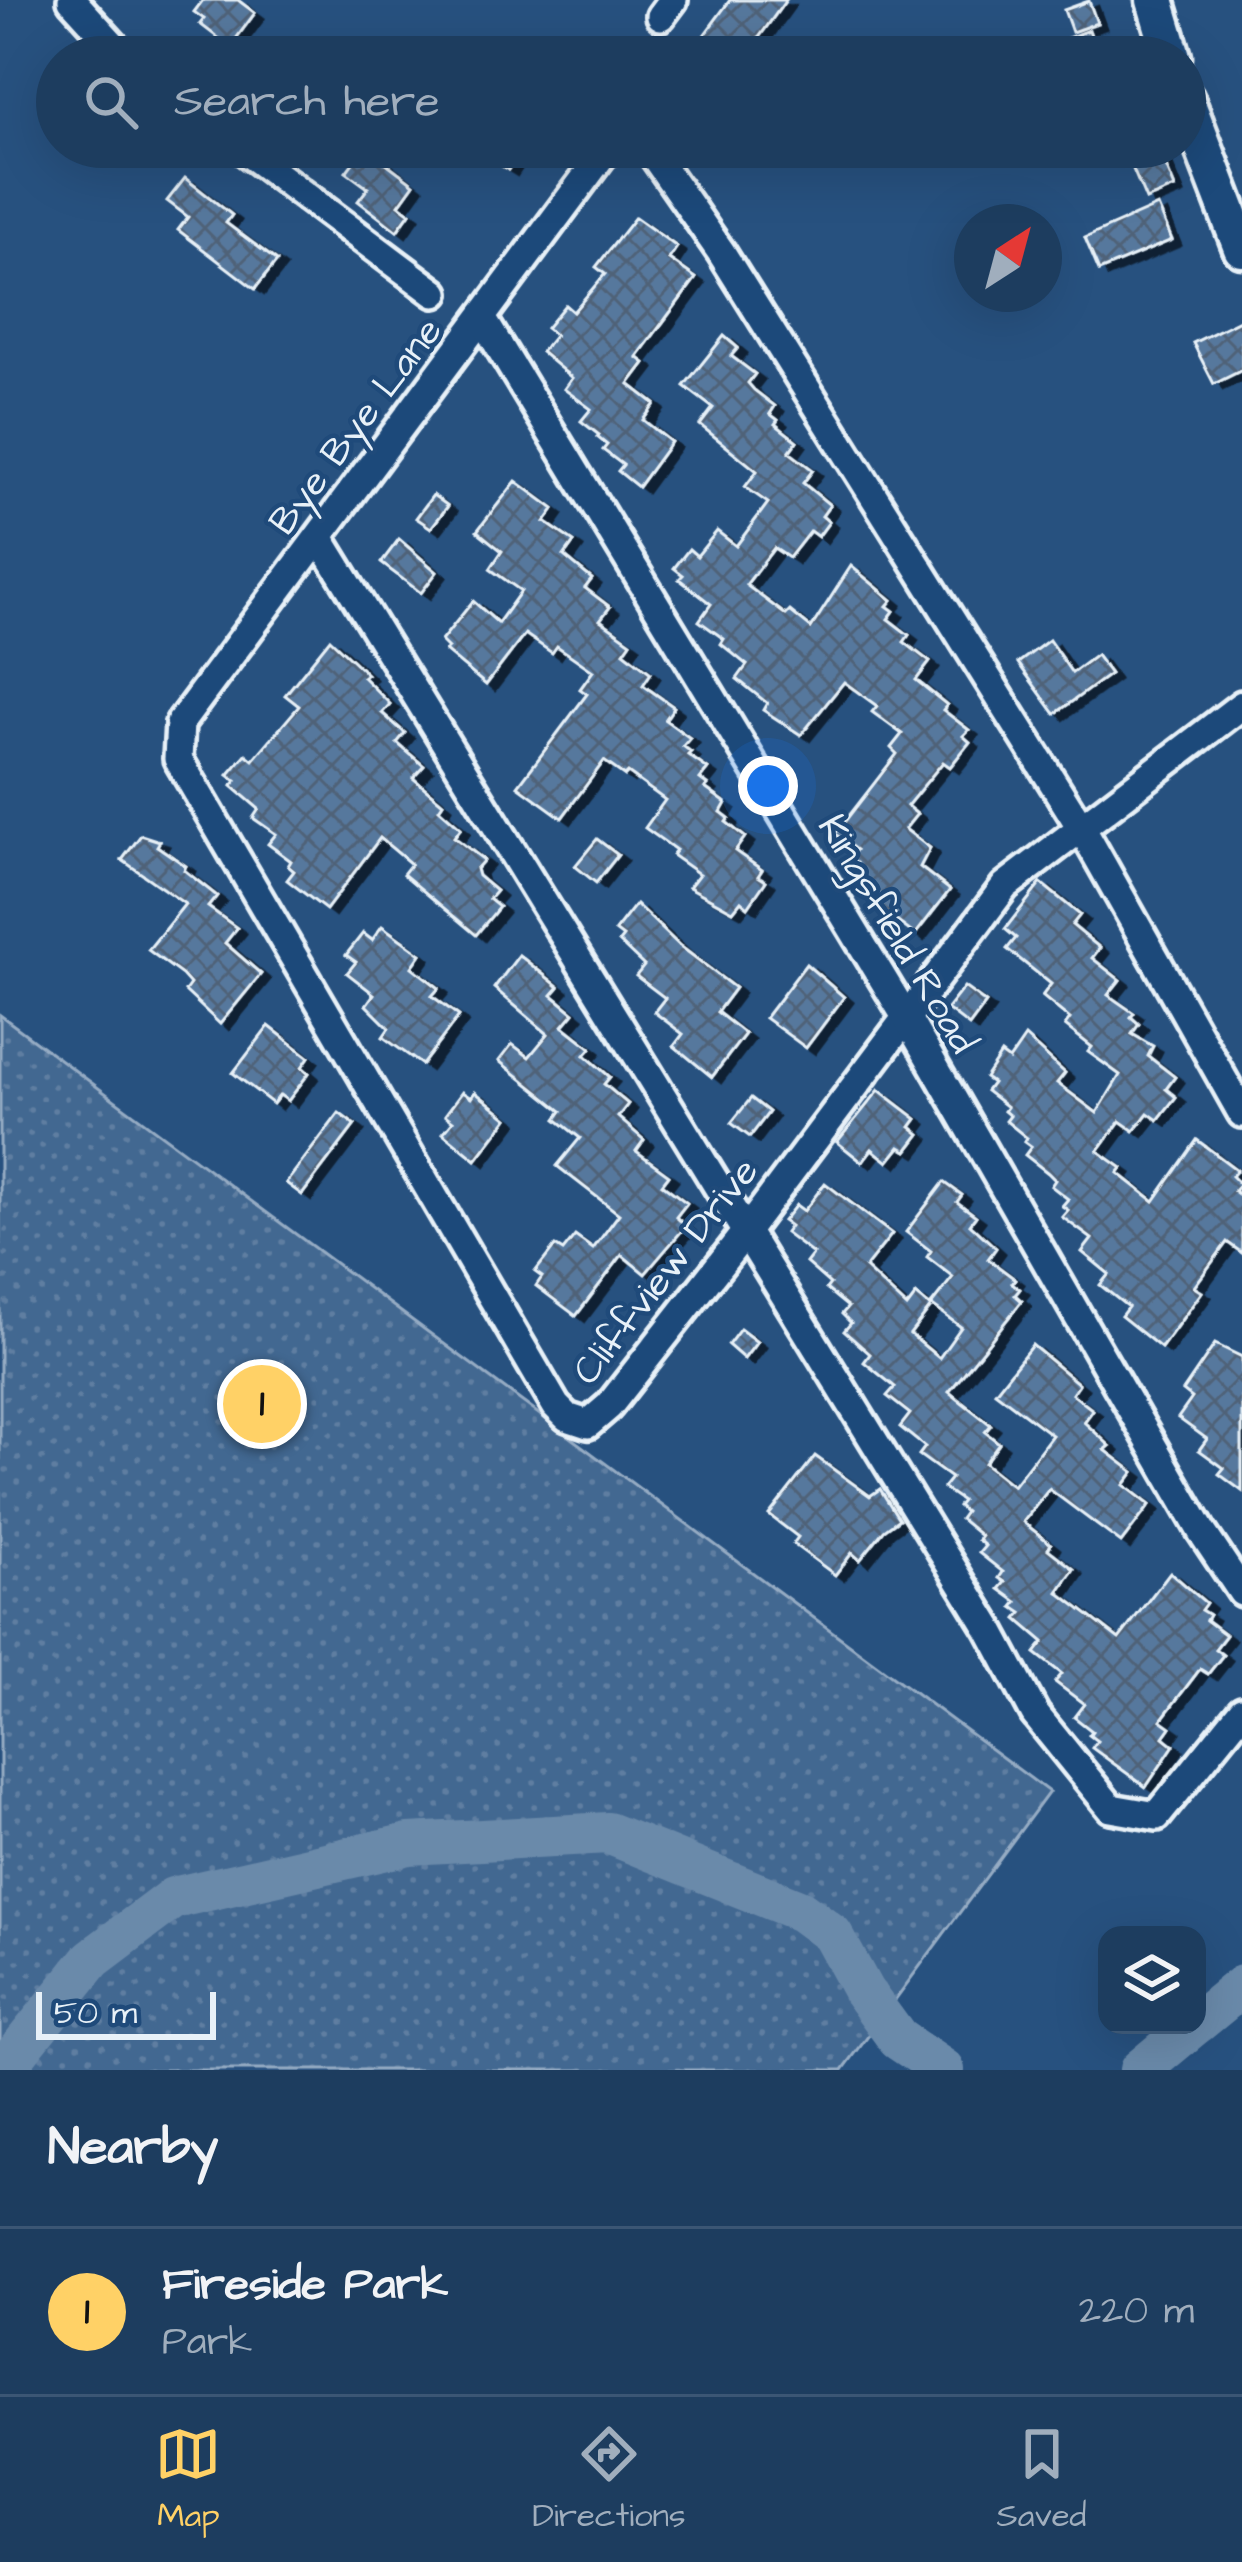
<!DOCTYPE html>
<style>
:root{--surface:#1d3d5f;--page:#2a4868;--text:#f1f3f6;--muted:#a0aebd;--line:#3b5674;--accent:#ffd166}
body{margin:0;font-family:"Architects Daughter",sans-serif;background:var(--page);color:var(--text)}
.controls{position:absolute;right:36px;bottom:36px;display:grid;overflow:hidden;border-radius:24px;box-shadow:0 12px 48px #0002}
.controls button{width:108px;height:108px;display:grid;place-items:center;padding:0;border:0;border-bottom:3px solid var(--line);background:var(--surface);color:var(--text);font:60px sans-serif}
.compass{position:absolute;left:954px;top:204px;width:108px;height:108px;border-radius:50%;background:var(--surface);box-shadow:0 12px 48px #0002;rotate:36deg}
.scale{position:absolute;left:36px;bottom:30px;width:180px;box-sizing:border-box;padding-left:12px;border:6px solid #e8f1f8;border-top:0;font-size:33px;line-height:42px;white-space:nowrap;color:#e8f1f8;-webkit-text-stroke:9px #1f4a7a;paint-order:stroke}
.you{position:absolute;left:768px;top:786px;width:42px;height:42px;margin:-30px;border:9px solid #fff;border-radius:50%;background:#1a73e8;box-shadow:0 0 0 18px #1a73e833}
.badge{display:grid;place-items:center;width:78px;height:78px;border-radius:50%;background:var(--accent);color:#111;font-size:39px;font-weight:700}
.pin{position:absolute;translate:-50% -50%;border:6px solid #fff;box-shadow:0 3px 12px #0006}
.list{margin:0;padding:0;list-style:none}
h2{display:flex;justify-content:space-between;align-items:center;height:156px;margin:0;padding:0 48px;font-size:51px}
h2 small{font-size:39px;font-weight:400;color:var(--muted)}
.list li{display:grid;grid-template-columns:78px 1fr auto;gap:36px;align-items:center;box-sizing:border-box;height:168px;padding:0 48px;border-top:3px solid var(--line)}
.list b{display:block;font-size:45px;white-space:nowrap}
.list p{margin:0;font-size:39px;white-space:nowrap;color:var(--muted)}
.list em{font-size:39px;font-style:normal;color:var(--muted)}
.icon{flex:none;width:66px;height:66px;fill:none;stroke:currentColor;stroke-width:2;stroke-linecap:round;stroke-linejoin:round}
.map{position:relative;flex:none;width:1242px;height:2070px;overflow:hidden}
.search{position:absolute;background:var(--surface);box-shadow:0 12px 48px #0002;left:36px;right:36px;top:36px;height:132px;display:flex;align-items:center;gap:30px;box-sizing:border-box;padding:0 42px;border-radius:66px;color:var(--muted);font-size:45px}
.sheet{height:324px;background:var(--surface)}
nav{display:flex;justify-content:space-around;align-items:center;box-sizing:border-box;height:168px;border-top:3px solid var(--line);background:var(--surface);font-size:33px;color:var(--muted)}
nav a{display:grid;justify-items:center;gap:6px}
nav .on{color:var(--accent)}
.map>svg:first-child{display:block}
</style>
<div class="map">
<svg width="1242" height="2070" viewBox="0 0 1242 2070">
<defs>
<pattern id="park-dots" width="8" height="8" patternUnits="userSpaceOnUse" patternTransform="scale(3)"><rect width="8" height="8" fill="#436891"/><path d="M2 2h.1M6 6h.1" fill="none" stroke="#5e7ea1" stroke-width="1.8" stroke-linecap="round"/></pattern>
<pattern id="building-cross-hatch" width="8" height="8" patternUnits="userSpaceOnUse" patternTransform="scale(3)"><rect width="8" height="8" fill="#57789d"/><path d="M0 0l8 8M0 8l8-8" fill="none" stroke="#4f6278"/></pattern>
<filter id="shadow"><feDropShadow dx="9" dy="5.5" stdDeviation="0" flood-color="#0009"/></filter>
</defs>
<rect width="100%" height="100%" fill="#27517f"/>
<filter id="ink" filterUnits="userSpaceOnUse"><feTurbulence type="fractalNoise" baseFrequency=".00833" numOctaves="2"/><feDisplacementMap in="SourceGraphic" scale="24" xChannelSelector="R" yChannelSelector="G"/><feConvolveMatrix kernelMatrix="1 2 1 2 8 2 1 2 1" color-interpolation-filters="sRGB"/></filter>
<g filter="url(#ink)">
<path fill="url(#park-dots)" stroke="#96acc4" stroke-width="3" d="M 0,1015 L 1049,1792 L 843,2070 L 0,2070 Z"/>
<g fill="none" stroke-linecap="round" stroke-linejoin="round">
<g stroke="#6b8aaa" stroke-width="42">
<path d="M 1197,2023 L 1242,1986"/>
<path d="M 3,2070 L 92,1959 L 173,1898 L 409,1844 L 608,1833 L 801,1911 L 832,1934 L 863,1991 L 898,2039 L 944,2070"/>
<path d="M 1140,2070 L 1194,2025"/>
</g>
</g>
<g fill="url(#building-cross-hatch)" stroke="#e8f1f8" stroke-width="3" filter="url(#shadow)">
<path d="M 203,0 L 238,0 L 255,13 L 230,47 L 200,24 L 204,19 L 194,12 Z"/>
<path d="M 730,0 L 786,0 L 745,57 L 688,57 Z"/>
<path d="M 1089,1 L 1097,23 L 1072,32 L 1064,10 Z"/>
<path d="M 1089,30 L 1099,57 L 1022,57 L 1022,55 Z"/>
<path d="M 365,147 L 414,184 L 399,205 L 410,213 L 397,231 L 358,201 L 368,188 L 346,172 Z"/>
<path d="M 471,147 L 523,147 L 508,170 Z"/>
<path d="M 1161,154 L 1175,188 L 1146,200 L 1132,167 Z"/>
<path d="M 185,178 L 232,215 L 226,223 L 277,261 L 255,289 L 178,230 L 188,217 L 167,201 Z"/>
<path d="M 1158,206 L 1172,240 L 1099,271 L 1085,238 Z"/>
<path d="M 635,217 L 677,247 L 669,259 L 696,278 L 637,357 L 645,363 L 629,384 L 655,404 L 643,420 L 671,442 L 638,487 L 618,471 L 623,465 L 603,450 L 607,445 L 597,437 L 599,435 L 581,421 L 591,409 L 564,389 L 572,378 L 541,352 L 555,335 L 546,328 L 565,305 L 573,312 L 605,274 L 596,267 Z"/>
<path d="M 1242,319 L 1242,370 L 1214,384 L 1193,343 Z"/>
<path d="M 724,336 L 738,348 L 731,356 L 755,374 L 748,383 L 754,390 L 775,406 L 770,414 L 778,420 L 775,424 L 797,441 L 789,452 L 813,470 L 803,483 L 830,505 L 822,516 L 829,522 L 818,537 L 810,531 L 789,558 L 774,548 L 746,585 L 786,615 L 790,611 L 811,628 L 851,566 L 892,600 L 887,606 L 894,611 L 888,619 L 909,635 L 904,642 L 930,662 L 916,680 L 947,705 L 943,710 L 969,730 L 963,736 L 970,742 L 950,767 L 943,762 L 907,806 L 917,814 L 905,829 L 930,848 L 920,867 L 950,890 L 915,935 L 874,904 L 881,895 L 851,871 L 857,863 L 850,857 L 856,850 L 835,834 L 897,754 L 891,748 L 902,734 L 872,712 L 877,706 L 844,682 L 801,735 L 763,710 L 767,703 L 737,679 L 747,665 L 721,644 L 724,639 L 699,621 L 711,604 L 679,579 L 683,575 L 674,568 L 689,549 L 697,556 L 717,531 L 736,546 L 768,503 L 745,487 L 757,471 L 700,425 L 713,408 L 684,386 Z"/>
<path d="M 516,481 L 554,509 L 545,522 L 574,542 L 564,556 L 592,579 L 585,588 L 610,607 L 600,620 L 631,642 L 624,652 L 651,673 L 643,685 L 674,707 L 665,720 L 690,738 L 683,746 L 691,752 L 688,755 L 708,769 L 700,779 L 708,785 L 705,788 L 726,803 L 721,812 L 729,818 L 726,822 L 745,837 L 735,851 L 762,870 L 758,876 L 766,881 L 748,907 L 741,901 L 733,911 L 689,887 L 699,874 L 672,855 L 676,850 L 645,828 L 665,800 L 628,773 L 625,776 L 604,761 L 562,818 L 518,786 L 587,694 L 580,689 L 593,671 L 557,646 L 552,653 L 525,634 L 486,685 L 445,651 L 448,648 L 441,641 L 473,601 L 498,623 L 521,591 L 490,569 L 502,551 L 477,531 Z"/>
<path d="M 433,495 L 448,506 L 431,528 L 416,518 Z"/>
<path d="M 399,539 L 437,572 L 421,593 L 381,563 Z"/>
<path d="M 330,639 L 367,674 L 363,677 L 390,704 L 382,713 L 405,733 L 397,743 L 424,766 L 413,778 L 443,803 L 439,809 L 461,828 L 454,837 L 484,860 L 476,869 L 478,876 L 496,891 L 489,899 L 499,907 L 476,935 L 403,874 L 411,864 L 380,838 L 326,910 L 287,880 L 294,871 L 288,866 L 291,861 L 268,844 L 276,834 L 253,818 L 259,809 L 232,786 L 236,781 L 228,775 L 246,754 L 253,760 L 299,706 L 285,695 Z"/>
<path d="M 1049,640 L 1072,673 L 1096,655 L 1110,674 L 1055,714 L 1018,663 Z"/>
<path d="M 141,835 L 160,841 L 157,846 L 186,866 L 184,870 L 217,896 L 208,907 L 237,928 L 225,943 L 261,974 L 220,1024 L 185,991 L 190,984 L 182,975 L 148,950 L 185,904 L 122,860 Z"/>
<path d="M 597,839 L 618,855 L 596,883 L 575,866 Z"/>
<path d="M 1041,883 L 1080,915 L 1072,925 L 1100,948 L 1092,958 L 1120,980 L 1108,995 L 1134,1013 L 1131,1017 L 1139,1024 L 1132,1034 L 1153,1046 L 1148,1056 L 1175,1077 L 1166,1089 L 1176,1097 L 1158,1120 L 1148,1113 L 1134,1131 L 1120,1121 L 1098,1151 L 1122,1168 L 1118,1173 L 1154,1201 L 1197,1140 L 1237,1170 L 1232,1176 L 1240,1184 L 1234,1191 L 1242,1197 L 1242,1253 L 1227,1242 L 1194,1287 L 1202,1292 L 1161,1348 L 1121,1316 L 1128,1307 L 1100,1285 L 1109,1274 L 1082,1252 L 1092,1239 L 1062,1217 L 1068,1210 L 1062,1206 L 1068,1199 L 1051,1186 L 1055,1180 L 1048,1173 L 1025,1155 L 1031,1147 L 1024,1142 L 1027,1138 L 1006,1121 L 1010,1116 L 1004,1111 L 1007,1107 L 986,1091 L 992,1083 L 985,1078 L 1001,1054 L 1009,1060 L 1025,1037 L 1065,1073 L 1057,1083 L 1097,1113 L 1120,1075 L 1088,1052 L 1092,1047 L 1065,1026 L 1070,1019 L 1042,996 L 1051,984 L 1007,949 L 1016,938 L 1005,929 Z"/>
<path d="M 636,904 L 680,946 L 735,988 L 717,1012 L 745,1034 L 712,1077 L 674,1046 L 683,1034 L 654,1012 L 665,998 L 636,976 L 644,966 L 619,942 L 623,937 L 615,931 Z"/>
<path d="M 382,926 L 421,954 L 412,967 L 439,988 L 432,996 L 459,1016 L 422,1065 L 383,1037 L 389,1028 L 366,1005 L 374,994 L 347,973 L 356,962 L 346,955 L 363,933 L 372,940 Z"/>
<path d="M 519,955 L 559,987 L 552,995 L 574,1013 L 563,1026 L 591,1048 L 585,1055 L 610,1077 L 604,1084 L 628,1104 L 618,1117 L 644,1140 L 636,1151 L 669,1175 L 662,1184 L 687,1203 L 676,1217 L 686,1226 L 645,1274 L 622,1255 L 576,1316 L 536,1286 L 542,1277 L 535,1272 L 555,1246 L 563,1251 L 575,1236 L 593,1249 L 619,1214 L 557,1166 L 580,1138 L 556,1119 L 562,1111 L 499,1061 L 512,1044 L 529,1057 L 548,1034 L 494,988 Z"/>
<path d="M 806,964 L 844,997 L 806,1048 L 765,1018 Z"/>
<path d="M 964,987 L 986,1003 L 969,1026 L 947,1009 Z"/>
<path d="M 269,1026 L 309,1057 L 302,1067 L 309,1073 L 288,1101 L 280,1095 L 273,1104 L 233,1073 Z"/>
<path d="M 879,1090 L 917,1119 L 911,1127 L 920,1134 L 907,1151 L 900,1147 L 888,1162 L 872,1149 L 862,1162 L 837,1142 Z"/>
<path d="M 462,1092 L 471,1098 L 475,1092 L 508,1118 L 476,1160 L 443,1133 L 453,1121 L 445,1115 Z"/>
<path d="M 751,1098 L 769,1112 L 750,1137 L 731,1123 Z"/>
<path d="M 339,1113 L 355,1125 L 302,1195 L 286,1183 Z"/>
<path d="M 944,1182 L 962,1195 L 957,1202 L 976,1216 L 970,1224 L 996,1248 L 988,1259 L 1015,1279 L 1012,1283 L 1020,1289 L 1015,1295 L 1022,1301 L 949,1392 L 991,1425 L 985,1432 L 999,1443 L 984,1463 L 1013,1486 L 1052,1435 L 995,1392 L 1032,1345 L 1079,1384 L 1072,1394 L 1093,1410 L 1084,1422 L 1110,1446 L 1105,1450 L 1134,1472 L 1124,1485 L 1150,1505 L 1121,1543 L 1049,1489 L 1023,1522 L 1051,1544 L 1048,1549 L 1074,1569 L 1058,1592 L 1119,1639 L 1170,1572 L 1206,1603 L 1201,1610 L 1209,1615 L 1206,1620 L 1226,1635 L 1215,1649 L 1223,1655 L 1208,1674 L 1200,1669 L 1161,1720 L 1171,1727 L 1164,1737 L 1174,1745 L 1146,1787 L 1092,1748 L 1097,1741 L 1089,1735 L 1092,1731 L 1074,1717 L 1084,1704 L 1055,1682 L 1062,1674 L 1035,1653 L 1044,1642 L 1017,1619 L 1022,1613 L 1013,1607 L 1017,1602 L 999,1589 L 1005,1582 L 999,1578 L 1003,1572 L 979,1553 L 985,1546 L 978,1540 L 981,1536 L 960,1519 L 965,1512 L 958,1506 L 962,1501 L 943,1488 L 951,1478 L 919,1455 L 925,1447 L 900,1427 L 910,1414 L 887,1396 L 895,1387 L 864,1362 L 870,1354 L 844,1331 L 851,1323 L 842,1314 L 848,1307 L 826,1289 L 830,1284 L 806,1263 L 813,1254 L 785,1233 L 790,1226 L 783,1221 L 796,1205 L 804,1211 L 825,1183 L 892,1234 L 865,1268 L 907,1307 L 916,1295 L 931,1307 L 910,1334 L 939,1358 L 961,1327 L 931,1305 L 953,1277 L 927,1257 L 931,1251 L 906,1232 Z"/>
<path d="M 740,1329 L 757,1342 L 744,1359 L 728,1345 Z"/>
<path d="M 1215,1344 L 1242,1357 L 1242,1491 L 1219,1474 L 1224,1468 L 1199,1450 L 1207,1439 L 1178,1418 L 1192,1398 L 1183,1391 Z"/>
<path d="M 815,1456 L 870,1496 L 880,1489 L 899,1519 L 884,1530 L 860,1560 L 852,1553 L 835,1575 L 793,1544 L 798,1537 L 769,1515 Z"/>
</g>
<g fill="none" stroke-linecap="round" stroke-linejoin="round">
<defs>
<g id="minor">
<path d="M 72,0 L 124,57"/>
<path d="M 661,16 L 673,0"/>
<path d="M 240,147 L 435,293"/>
<path d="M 614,147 L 603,154 L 180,723 L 178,759 L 556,1406 L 567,1417 L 588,1424 L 609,1406 L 744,1234 L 1005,886 L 1242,705"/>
<path d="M 648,147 L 721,252 L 1082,829 L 1242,1113"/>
<path d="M 482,318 L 906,1017 L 1202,1532 L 1242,1592"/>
<path d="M 319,537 L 989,1628 L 1035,1714 L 1111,1808 L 1157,1816 L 1242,1711"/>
</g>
<g id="major">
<path d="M 1155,0 L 1172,57"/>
<path d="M 1185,99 L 1242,248"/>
</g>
</defs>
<use href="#minor" stroke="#e8f1f8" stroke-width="36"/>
<use href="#major" stroke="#e8f1f8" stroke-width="45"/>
<use href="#minor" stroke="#1f4a7a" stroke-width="27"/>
<use href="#major" stroke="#1f4a7a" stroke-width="36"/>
</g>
</g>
<g text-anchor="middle" stroke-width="9" stroke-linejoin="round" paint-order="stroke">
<g font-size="39" fill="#e8f1f8" stroke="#1f4a7a">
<text transform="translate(354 425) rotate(-53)" y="14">Bye Bye Lane</text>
<text transform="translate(899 933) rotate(59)" y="14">Kingsfield Road</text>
<text transform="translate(664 1270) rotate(-52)" y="14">Cliffview Drive</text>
</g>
</g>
</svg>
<div class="controls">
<button><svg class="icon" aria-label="layers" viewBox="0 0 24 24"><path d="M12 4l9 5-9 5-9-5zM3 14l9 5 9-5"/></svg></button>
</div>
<svg class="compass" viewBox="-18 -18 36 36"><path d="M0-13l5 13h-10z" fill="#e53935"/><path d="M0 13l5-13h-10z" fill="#a0aebd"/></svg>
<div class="scale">50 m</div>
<div class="you"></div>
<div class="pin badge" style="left:262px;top:1404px">1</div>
<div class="search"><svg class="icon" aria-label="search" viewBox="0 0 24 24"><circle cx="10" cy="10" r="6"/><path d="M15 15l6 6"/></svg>Search here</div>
</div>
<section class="sheet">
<h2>Nearby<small></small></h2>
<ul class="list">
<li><span class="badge">1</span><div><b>Fireside Park</b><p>Park</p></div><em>220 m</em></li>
</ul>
</section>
<nav>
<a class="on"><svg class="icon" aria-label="map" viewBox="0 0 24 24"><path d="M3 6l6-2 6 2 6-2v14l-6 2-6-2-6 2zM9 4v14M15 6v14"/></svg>Map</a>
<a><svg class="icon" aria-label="directions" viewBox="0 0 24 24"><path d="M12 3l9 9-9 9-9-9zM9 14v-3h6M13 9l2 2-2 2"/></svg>Directions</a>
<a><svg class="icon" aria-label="saved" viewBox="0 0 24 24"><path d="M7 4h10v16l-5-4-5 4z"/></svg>Saved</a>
</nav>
